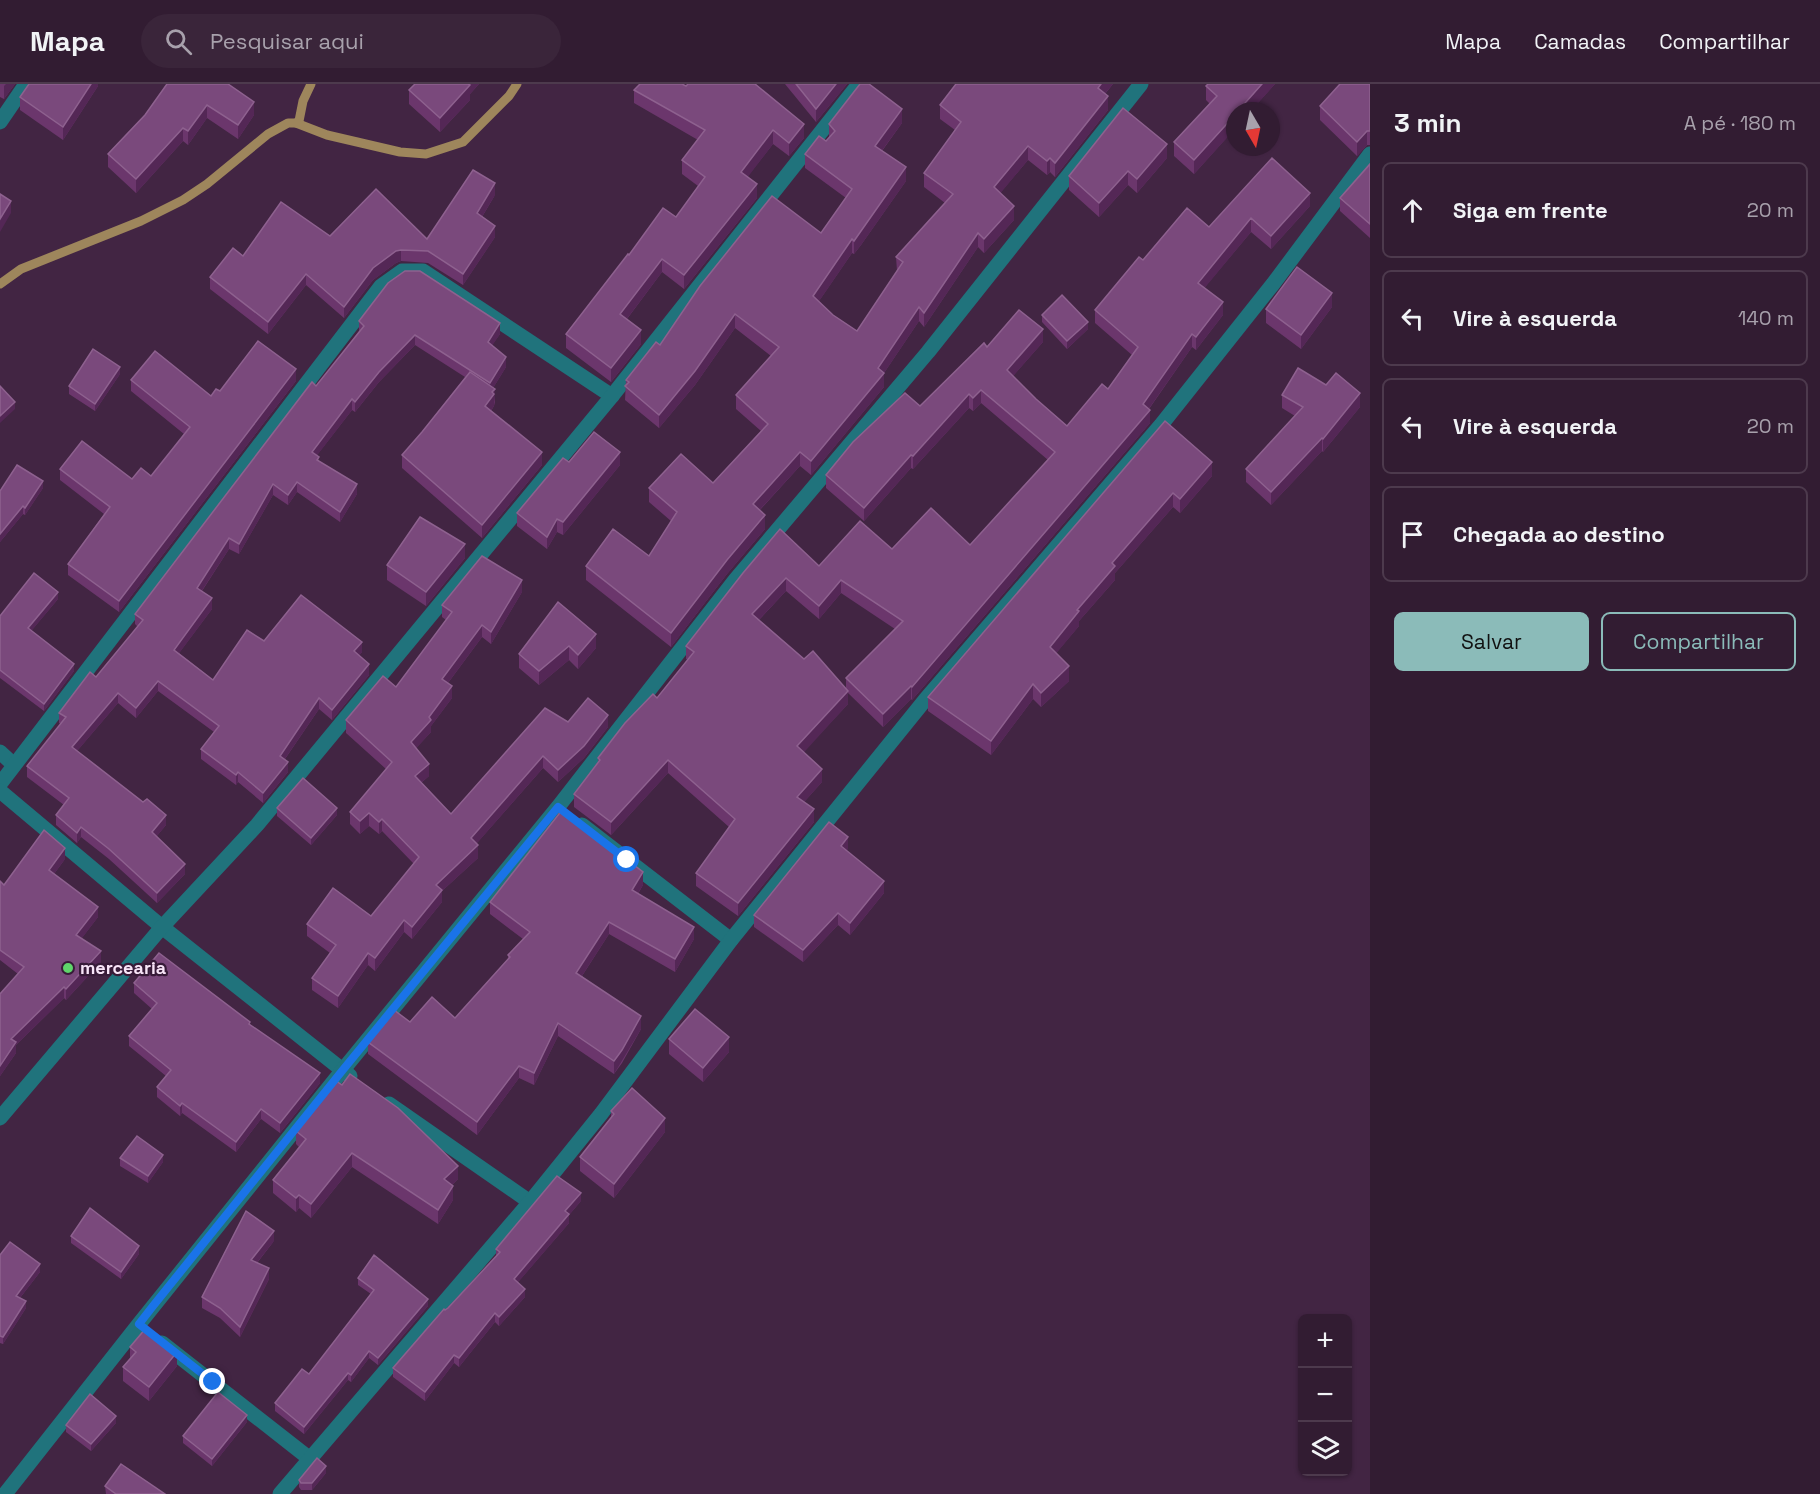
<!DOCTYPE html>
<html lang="pt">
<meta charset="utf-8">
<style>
:root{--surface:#321c32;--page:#3a253a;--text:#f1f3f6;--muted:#a8a1ac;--line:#4d3a4d;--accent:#8bbbb9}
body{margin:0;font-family:"Space Grotesk",sans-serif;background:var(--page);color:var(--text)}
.controls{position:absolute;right:18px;bottom:18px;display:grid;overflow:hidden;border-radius:9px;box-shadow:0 2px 4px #0004}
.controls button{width:54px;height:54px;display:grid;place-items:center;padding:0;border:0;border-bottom:2px solid var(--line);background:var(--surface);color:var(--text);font:30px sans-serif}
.compass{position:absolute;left:1226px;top:18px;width:54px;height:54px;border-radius:50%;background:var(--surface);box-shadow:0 2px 4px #0004;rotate:171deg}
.stop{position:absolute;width:18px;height:18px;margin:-14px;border:4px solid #1a73e8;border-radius:50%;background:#fff}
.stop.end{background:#1a73e8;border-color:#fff;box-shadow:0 2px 6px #0008}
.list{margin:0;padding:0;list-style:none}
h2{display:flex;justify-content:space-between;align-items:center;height:78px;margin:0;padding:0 24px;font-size:26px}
h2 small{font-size:20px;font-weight:400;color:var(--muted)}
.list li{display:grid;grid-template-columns:39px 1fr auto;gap:18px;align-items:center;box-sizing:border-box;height:96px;margin:0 12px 12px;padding:0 12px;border:2px solid var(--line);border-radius:9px}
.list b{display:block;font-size:22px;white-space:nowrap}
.list em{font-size:20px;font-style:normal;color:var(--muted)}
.actions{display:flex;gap:12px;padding:18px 24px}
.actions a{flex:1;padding:14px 0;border:2px solid var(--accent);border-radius:9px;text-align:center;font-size:21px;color:var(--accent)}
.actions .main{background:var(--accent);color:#111}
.icon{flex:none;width:33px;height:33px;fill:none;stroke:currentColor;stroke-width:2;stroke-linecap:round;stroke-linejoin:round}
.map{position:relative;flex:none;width:1370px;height:1410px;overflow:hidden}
header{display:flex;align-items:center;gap:36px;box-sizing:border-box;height:84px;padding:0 30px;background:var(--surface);border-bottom:2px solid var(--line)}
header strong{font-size:28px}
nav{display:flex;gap:33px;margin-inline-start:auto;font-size:21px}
.search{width:420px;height:54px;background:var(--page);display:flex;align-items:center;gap:15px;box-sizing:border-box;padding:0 21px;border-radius:33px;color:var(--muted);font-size:22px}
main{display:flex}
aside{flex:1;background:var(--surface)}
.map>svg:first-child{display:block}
</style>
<header>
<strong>Mapa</strong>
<div class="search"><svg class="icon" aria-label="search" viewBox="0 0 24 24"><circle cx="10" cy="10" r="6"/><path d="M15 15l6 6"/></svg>Pesquisar aqui</div>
<nav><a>Mapa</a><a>Camadas</a><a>Compartilhar</a></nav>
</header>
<main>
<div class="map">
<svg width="1370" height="1410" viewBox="0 0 1370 1410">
<rect width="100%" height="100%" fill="#422543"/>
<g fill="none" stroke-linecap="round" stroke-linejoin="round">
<g stroke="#9e865c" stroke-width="9">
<path d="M 296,39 L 299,37 L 303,17 L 311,0"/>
<path d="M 0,200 L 21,185 L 141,137 L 183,116 L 207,100 L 268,50 L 288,39 L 296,39 L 327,51 L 400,68 L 426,70 L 463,58 L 509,12 L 517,0"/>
</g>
<g stroke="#20737c" stroke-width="15">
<path d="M 0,38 L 26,0"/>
<path d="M 0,668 L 14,681"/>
<path d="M 0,700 L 381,202 L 402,187 L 423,187 L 612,312"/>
<path d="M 0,707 L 162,843 L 350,992"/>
<path d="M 582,741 L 731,856"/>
<path d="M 389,1020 L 530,1118"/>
<path d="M 0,1034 L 162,843 L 257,741 L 612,312 L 859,0"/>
<path d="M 162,1259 L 305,1371 L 308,1377"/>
<path d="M 5,1410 L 139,1240 L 342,987 L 558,723 L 735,496 L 928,268 L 1141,0"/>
<path d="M 280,1410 L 530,1118 L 601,1030 L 731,856 L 925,616 L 1161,341 L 1273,200 L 1370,70"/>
</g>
</g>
<g fill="#6b366c" fill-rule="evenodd">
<path d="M 0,0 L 15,0 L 4,15 L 0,13 Z"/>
<path d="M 98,0 L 98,2 L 63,56 L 20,26 L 20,13 Z"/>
<path d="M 167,0 L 254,31 L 238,55 L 207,34 L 188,61 L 183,57 L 136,109 L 108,83 L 108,70 L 145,31 Z"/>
<path d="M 415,0 L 479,0 L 470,10 L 470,16 L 440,48 L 409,20 L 409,6 Z"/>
<path d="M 785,0 L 847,0 L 816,38 Z"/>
<path d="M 1113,0 L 1105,10 L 1108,26 L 1055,93 L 1050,88 L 1047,91 L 1028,76 L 1000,109 L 1014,136 L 984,169 L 978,163 L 924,243 L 919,237 L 884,289 L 884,303 L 811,391 L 800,382 L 760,426 L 765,445 L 727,490 L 671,563 L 586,496 L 586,482 L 649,472 L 671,437 L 649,418 L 649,404 L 713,399 L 761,347 L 736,325 L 736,311 L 771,272 L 735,244 L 695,301 L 659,344 L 625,316 L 626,296 L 660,261 L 821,149 L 846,114 L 805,84 L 805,70 L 826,57 L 829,54 L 829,40 L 902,39 L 882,67 L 906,97 L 861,161 L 854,170 L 852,169 L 819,217 L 833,231 L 857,247 L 897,187 L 896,173 L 945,119 L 924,103 L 924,89 L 955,46 L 940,35 L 940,21 Z"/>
<path d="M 1275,0 L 1194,90 L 1174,72 L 1174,58 L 1210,20 L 1206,16 L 1206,2 Z"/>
<path d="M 1370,0 L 1370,61 L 1367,61 L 1357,72 L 1320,36 L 1320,22 Z"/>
<path d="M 634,6 L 804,54 L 789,72 L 773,60 L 747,93 L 757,114 L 684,205 L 662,188 L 627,235 L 641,260 L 611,298 L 566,264 L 566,250 L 629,171 L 676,133 L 698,102 L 682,90 L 682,76 L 698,56 L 634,19 Z"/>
<path d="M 1167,74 L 1137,109 L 1128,101 L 1099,133 L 1069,106 L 1069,92 Z"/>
<path d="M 1370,80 L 1370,154 L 1340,127 L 1340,114 Z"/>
<path d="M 495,111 L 482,133 L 495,153 L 463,201 L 428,179 L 401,177 L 396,179 L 373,196 L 344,234 L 306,201 L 268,250 L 210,205 L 210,193 L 243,172 L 330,152 L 427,155 Z"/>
<path d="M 1310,122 L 1271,165 L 1251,148 L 1204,204 L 1223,231 L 1196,266 L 1192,263 L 1149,325 L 1150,339 L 912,616 L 911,615 L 883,643 L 848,609 L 848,620 L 803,668 L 822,698 L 804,718 L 814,738 L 738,832 L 696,802 L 696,789 L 729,743 L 668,689 L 611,751 L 574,723 L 574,710 L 598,678 L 598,674 L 657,614 L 688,576 L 686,575 L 686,562 L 743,489 L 819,482 L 892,465 L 970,461 L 1048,376 L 981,319 L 973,327 L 969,324 L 913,385 L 911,384 L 864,437 L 826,404 L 826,391 L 920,322 L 987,263 L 1043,258 L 1013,292 L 1036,315 L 1067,342 L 1108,305 L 1132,271 L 1095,239 L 1095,226 L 1143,176 L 1209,143 ZM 786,507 L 819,535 L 841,509 L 895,545 L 846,594 L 846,605 L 804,575 L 759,536 Z"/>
<path d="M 1332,223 L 1301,265 L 1266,239 L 1266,225 Z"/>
<path d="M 1042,231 L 1088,245 L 1067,265 L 1042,238 Z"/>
<path d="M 359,237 L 500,250 L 492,261 L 506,283 L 493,304 L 495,318 L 494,322 L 491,327 L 542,381 L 482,454 L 402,384 L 402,371 L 422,348 L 465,293 L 415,261 L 379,298 L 355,328 L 352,326 L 317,371 L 319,378 L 357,410 L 340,438 L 297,408 L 288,421 L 273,411 L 239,470 L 229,465 L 202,507 L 212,525 L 179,569 L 213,596 L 264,557 L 362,568 L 359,571 L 369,591 L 332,636 L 319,625 L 285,675 L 288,688 L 263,719 L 238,698 L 236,701 L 201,675 L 201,665 L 214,648 L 158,607 L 136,634 L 118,619 L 77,667 L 166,741 L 156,753 L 185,790 L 157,819 L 109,775 L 81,753 L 77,759 L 56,741 L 56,731 L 64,721 L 27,693 L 27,682 L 61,640 L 59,639 L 59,629 L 96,593 L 138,543 L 135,540 L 135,530 L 316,302 L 359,247 Z"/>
<path d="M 120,290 L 95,327 L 69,310 L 69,302 Z"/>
<path d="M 131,296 L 211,312 L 220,307 L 296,297 L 119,528 L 68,491 L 68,480 L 104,430 L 60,396 L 60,385 L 132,395 L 151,392 L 184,350 L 131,307 Z"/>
<path d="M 1282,311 L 1360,323 L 1323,368 L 1322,367 L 1271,421 L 1246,398 L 1246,385 L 1295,332 L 1282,324 Z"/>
<path d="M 1165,337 L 1212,392 L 1180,429 L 1173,423 L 1115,489 L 1115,496 L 1079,537 L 1079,542 L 1056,569 L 1069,597 L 1041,623 L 1033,615 L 991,671 L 928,627 L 928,613 Z"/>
<path d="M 569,378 L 620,381 L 563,451 L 557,448 L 547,465 L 517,442 L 517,429 Z"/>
<path d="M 43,404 L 25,431 L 23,430 L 0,458 L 0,407 Z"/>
<path d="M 465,474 L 426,522 L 387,496 L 387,481 Z"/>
<path d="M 522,508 L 491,560 L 482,553 L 448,599 L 452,614 L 431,642 L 431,648 L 416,664 L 429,692 L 421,699 L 451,730 L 568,638 L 608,643 L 584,674 L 558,698 L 543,684 L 476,760 L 478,774 L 442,807 L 442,818 L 412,855 L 404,848 L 375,887 L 368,881 L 338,924 L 312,906 L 312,894 L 330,869 L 307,852 L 307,840 L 371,832 L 414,780 L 382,747 L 379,750 L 369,742 L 360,750 L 350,740 L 350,728 L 386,685 L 346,649 L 346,636 L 396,603 L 446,536 L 442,533 L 442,521 Z"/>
<path d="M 58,515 L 31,547 L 74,587 L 44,627 L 0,594 L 0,532 Z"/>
<path d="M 558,518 L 596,564 L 578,585 L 569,576 L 539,601 L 519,584 L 519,570 Z"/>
<path d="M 277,724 L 337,731 L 311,761 L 277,732 Z"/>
<path d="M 597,756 L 643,801 L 638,810 L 694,855 L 675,888 L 609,850 L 582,892 L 641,945 L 622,979 L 614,990 L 558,952 L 534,1001 L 519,994 L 477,1051 L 368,970 L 368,958 L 410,938 L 455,934 L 508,876 L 508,871 L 523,855 L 490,830 L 490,818 Z"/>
<path d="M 848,765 L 846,767 L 884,809 L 850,851 L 838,841 L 803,878 L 754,843 L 754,831 Z"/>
<path d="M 65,775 L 54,790 L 98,833 L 81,855 L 101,878 L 66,916 L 64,914 L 16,961 L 16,969 L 0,992 L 0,910 L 18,890 L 0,876 L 0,797 L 4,801 Z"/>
<path d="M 134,899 L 250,941 L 320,999 L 280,1049 L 261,1035 L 236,1068 L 182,1029 L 180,1032 L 157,1013 L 157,1003 L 166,992 L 129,962 L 129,952 L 152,925 L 134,909 Z"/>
<path d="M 669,955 L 729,968 L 703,998 L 669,970 Z"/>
<path d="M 611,1027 L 665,1048 L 614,1114 L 580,1087 L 580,1073 L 611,1033 Z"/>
<path d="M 296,1047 L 458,1095 L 452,1101 L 453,1116 L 438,1140 L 352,1083 L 311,1134 L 299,1124 L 296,1128 L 273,1109 L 273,1096 L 299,1063 L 296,1060 Z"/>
<path d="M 120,1074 L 163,1078 L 148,1099 L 120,1082 Z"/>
<path d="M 581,1117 L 569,1131 L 569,1139 L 518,1198 L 525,1213 L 499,1242 L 495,1238 L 459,1283 L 454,1279 L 425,1317 L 393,1293 L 393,1284 L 445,1226 L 496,1173 L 496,1165 Z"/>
<path d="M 71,1152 L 139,1170 L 121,1195 L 71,1159 Z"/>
<path d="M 274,1157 L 257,1179 L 269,1195 L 240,1253 L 220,1234 L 202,1224 L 202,1213 Z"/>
<path d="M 0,1171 L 40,1188 L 20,1214 L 26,1224 L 3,1260 L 0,1259 Z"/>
<path d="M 358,1194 L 428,1222 L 378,1281 L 369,1274 L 351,1298 L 348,1296 L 304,1350 L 275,1327 L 275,1319 L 309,1290 L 371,1210 L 358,1201 Z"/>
<path d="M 130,1263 L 177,1282 L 149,1317 L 123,1297 L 123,1283 L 130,1275 Z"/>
<path d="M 247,1338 L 212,1382 L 183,1359 L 183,1352 Z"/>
<path d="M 116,1339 L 91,1367 L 66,1348 L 66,1341 Z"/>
<path d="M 326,1389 L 312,1406 L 301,1406 L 299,1403 L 299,1396 Z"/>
<path d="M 105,1402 L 165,1410 L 106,1410 Z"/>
</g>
<g fill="#542756">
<path d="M 6,0 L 15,0 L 4,15 L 4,2 Z"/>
<path d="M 91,0 L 98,0 L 98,2 L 63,56 L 63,43 Z"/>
<path d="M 468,0 L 479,0 L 470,10 L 470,16 L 440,48 L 440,34 Z"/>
<path d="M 836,0 L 847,0 L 816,38 L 816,25 Z"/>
<path d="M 1101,0 L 1113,0 L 1098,18 L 1098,4 Z"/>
<path d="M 1262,0 L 1275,0 L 1251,27 L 1238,27 Z"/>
<path d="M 1108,12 L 1108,26 L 1055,93 L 1055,79 Z"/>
<path d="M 254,18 L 254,31 L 238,55 L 238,41 Z"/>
<path d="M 207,21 L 207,34 L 188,61 L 188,47 Z"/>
<path d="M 902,25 L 902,39 L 875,76 L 875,62 Z"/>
<path d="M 1235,31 L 1235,45 L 1194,90 L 1194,76 Z"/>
<path d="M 804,40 L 804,54 L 789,72 L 789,59 Z"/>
<path d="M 183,44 L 183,57 L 136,109 L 136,95 Z"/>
<path d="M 773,46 L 773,60 L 741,102 L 741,88 Z"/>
<path d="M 1367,47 L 1367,61 L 1357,72 L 1357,58 Z"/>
<path d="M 1167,60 L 1167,74 L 1137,109 L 1137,95 Z"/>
<path d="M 1028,62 L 1028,76 L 994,117 L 994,103 Z"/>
<path d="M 1050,74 L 1050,88 L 1047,91 L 1047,77 Z"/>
<path d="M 906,83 L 906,97 L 861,161 L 854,170 L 854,157 Z"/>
<path d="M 1128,87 L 1128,101 L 1099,133 L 1099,119 Z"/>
<path d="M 495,99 L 495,111 L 477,141 L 477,129 Z"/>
<path d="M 757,100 L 757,114 L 684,205 L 684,191 Z"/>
<path d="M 1310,109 L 1310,122 L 1271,165 L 1271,152 Z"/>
<path d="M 11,117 L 11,129 L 0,148 L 0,135 Z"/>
<path d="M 1014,122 L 1014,136 L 984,169 L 984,155 Z"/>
<path d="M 1251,134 L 1251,148 L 1198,212 L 1198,199 Z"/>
<path d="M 495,142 L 495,153 L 463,201 L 463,190 Z"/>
<path d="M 978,149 L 978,163 L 924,243 L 924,229 Z"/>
<path d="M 852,155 L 852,169 L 813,226 L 813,212 Z"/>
<path d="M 401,166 L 401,177 L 396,179 L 373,196 L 344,234 L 344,223 L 373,184 L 396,167 Z"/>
<path d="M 662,175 L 662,188 L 620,244 L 620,230 Z"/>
<path d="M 306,190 L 306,201 L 268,250 L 268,238 Z"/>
<path d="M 1332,209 L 1332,223 L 1301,265 L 1301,251 Z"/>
<path d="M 1223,218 L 1223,231 L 1196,266 L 1196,253 Z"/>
<path d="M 919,223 L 919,237 L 884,289 L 884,303 L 811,391 L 811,377 L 878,284 Z"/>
<path d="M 735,230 L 735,244 L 695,301 L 659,344 L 659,331 Z"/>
<path d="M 1088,238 L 1088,245 L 1067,265 L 1067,257 Z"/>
<path d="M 500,239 L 500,250 L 488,268 L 488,258 Z"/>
<path d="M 1043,245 L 1043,258 L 1007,299 L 1007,286 Z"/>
<path d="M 641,246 L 641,260 L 611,298 L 611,284 Z"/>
<path d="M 1192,250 L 1192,263 L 1143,333 L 1143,320 Z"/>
<path d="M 415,251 L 415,261 L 379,298 L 355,328 L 355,318 L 379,288 Z"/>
<path d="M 506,273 L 506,283 L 490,309 L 490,299 Z"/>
<path d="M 120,283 L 120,290 L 95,327 L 95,320 Z"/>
<path d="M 296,285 L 296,297 L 119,528 L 119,517 Z"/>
<path d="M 495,305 L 494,322 L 485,335 L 485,322 Z"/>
<path d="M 981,306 L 981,319 L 973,327 L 973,314 Z"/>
<path d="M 1360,309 L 1360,323 L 1323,368 L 1323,355 Z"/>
<path d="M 969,310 L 969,324 L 913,385 L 913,372 Z"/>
<path d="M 352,315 L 352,326 L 312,378 L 312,368 Z"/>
<path d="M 15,318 L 15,325 L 0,339 L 0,332 Z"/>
<path d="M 1150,326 L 1150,339 L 912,616 L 912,603 Z"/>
<path d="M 1322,354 L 1322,367 L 1271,421 L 1271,408 Z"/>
<path d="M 542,368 L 542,381 L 482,454 L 482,441 Z"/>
<path d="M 620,368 L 620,381 L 563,451 L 563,438 Z"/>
<path d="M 800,368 L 800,382 L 753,433 L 753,420 Z"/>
<path d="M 911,371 L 911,384 L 864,437 L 864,424 Z"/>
<path d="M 1212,378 L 1212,392 L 1180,429 L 1180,415 Z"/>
<path d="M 43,397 L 43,404 L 25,431 L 25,424 Z"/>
<path d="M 297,398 L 297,408 L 288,421 L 288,411 Z"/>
<path d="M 273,400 L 273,411 L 239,470 L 239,460 Z"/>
<path d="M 357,400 L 357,410 L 340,438 L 340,428 Z"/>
<path d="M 1173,409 L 1173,423 L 1115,489 L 1115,496 L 1079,537 L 1079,542 L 1050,577 L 1050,563 L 1077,526 L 1112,479 Z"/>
<path d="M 23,422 L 23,430 L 0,458 L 0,450 Z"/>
<path d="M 765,431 L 765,445 L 727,490 L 671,563 L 671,549 L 727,476 Z"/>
<path d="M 557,435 L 557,448 L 547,465 L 547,453 Z"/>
<path d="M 229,454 L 229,465 L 197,514 L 197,504 Z"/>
<path d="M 465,460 L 465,474 L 426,522 L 426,508 Z"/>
<path d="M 786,494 L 786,507 L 752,543 L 752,530 Z"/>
<path d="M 522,496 L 522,508 L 491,560 L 491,548 Z"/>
<path d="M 841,496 L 841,509 L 819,535 L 819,522 Z"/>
<path d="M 58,508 L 58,515 L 28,551 L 28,544 Z"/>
<path d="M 212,514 L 212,525 L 174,576 L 174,566 Z"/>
<path d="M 482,541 L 482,553 L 442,607 L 442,595 Z"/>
<path d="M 596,550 L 596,564 L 578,585 L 578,571 Z"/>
<path d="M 362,558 L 362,568 L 354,577 L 354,567 Z"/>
<path d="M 569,562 L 569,576 L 539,601 L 539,587 Z"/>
<path d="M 74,580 L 74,587 L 44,627 L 44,620 Z"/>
<path d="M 369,580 L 369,591 L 332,636 L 332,626 Z"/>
<path d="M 1069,582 L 1069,597 L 1041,623 L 1041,609 Z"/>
<path d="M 158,597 L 158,607 L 136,634 L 136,624 Z"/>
<path d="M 1033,600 L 1033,615 L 991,671 L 991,657 Z"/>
<path d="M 452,602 L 452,614 L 431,642 L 431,648 L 411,670 L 411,658 Z"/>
<path d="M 911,602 L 911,615 L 883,643 L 883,630 Z"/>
<path d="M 848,607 L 848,620 L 797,676 L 797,662 Z"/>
<path d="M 118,609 L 118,619 L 72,673 L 72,663 Z"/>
<path d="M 319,614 L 319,625 L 280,682 L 280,672 Z"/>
<path d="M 608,631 L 608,643 L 584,674 L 558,698 L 558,686 Z"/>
<path d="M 543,672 L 543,684 L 471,766 L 471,754 Z"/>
<path d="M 668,676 L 668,689 L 611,751 L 611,738 Z"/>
<path d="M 288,678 L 288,688 L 263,719 L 263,709 Z"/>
<path d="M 429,680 L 429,692 L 415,704 L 415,692 Z"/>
<path d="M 822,685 L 822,698 L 797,726 L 797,713 Z"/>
<path d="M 238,688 L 238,698 L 236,701 L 236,691 Z"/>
<path d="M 337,724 L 337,731 L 311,761 L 311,754 Z"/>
<path d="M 814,725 L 814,738 L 738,832 L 738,819 Z"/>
<path d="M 369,729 L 369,742 L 360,750 L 360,737 Z"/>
<path d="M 166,731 L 166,741 L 152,758 L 152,748 Z"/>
<path d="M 382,735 L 382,747 L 379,750 L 379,738 Z"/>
<path d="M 81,743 L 81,753 L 77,759 L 77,749 Z"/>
<path d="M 848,753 L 848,765 L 841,774 L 841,762 Z"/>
<path d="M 478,761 L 478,774 L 442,807 L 442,818 L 412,855 L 412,843 L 436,801 Z"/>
<path d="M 65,764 L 65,775 L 49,797 L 49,786 Z"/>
<path d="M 185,780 L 185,790 L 157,819 L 157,809 Z"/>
<path d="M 643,788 L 643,801 L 632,819 L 632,806 Z"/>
<path d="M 884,797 L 884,809 L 850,851 L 850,839 Z"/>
<path d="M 98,823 L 98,833 L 76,862 L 76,851 Z"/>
<path d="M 838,829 L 838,841 L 803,878 L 803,866 Z"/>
<path d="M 404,836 L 404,848 L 375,887 L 375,874 Z"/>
<path d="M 609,838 L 609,850 L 576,901 L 576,889 Z"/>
<path d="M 694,843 L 694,855 L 675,888 L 675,875 Z"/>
<path d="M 101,867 L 101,878 L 66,916 L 66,905 Z"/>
<path d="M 368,869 L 368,881 L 338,924 L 338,912 Z"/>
<path d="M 64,903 L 64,914 L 16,961 L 16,969 L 0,992 L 0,982 L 11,955 Z"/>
<path d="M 641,932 L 641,945 L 614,990 L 614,977 Z"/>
<path d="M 558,939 L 558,952 L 534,1001 L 534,989 Z"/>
<path d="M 729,953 L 729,968 L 703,998 L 703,984 Z"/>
<path d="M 519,982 L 519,994 L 477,1051 L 477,1038 Z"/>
<path d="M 320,989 L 320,999 L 280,1049 L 280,1039 Z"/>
<path d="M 182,1019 L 182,1029 L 180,1032 L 180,1022 Z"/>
<path d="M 261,1025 L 261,1035 L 236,1068 L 236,1058 Z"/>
<path d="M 665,1034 L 665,1048 L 614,1114 L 614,1100 Z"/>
<path d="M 352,1069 L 352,1083 L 311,1134 L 311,1120 Z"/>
<path d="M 163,1071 L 163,1078 L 148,1099 L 148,1092 Z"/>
<path d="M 458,1082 L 458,1095 L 444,1109 L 444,1095 Z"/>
<path d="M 453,1102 L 453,1116 L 438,1140 L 438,1126 Z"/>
<path d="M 581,1109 L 581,1117 L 569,1131 L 569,1139 L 514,1203 L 514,1195 L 565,1127 Z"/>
<path d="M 299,1111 L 299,1124 L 296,1128 L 296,1114 Z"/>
<path d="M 274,1147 L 274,1157 L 251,1186 L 251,1176 Z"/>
<path d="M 139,1162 L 139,1170 L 121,1195 L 121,1188 Z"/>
<path d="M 40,1180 L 40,1188 L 16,1219 L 16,1212 Z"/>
<path d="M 269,1184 L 269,1195 L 240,1253 L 240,1243 Z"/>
<path d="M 525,1205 L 525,1213 L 499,1242 L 499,1233 Z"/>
<path d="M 428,1215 L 428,1222 L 378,1281 L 378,1274 Z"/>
<path d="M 26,1217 L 26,1224 L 3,1260 L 3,1253 Z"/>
<path d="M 495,1229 L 495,1238 L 459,1283 L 459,1274 Z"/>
<path d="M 369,1267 L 369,1274 L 351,1298 L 351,1291 Z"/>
<path d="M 177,1268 L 177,1282 L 149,1317 L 149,1303 Z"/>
<path d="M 454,1271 L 454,1279 L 425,1317 L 425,1308 Z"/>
<path d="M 348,1289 L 348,1296 L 304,1350 L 304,1343 Z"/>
<path d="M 247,1331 L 247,1338 L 212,1382 L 212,1375 Z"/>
<path d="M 116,1332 L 116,1339 L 91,1367 L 91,1360 Z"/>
<path d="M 326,1382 L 326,1389 L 312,1406 L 312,1399 Z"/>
</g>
<g fill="#7a497c" stroke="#8e618f" stroke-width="1.5">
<path d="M 29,0 L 91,0 L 63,43 L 20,13 Z"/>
<path d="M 167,0 L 228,0 L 254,18 L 238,41 L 207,21 L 188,47 L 183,44 L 136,95 L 108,70 L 145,31 Z"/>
<path d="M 415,0 L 468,0 L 470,1 L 440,34 L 409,6 Z"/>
<path d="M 640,0 L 682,0 L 686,2 L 688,0 L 755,0 L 804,40 L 789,59 L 773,46 L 741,88 L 757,100 L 684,191 L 662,175 L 620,230 L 641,246 L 611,284 L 566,250 L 628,170 L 629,171 L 663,124 L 676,133 L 705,93 L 682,76 L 705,46 L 634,6 Z"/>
<path d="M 796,0 L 836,0 L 816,25 Z"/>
<path d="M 860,0 L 869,0 L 902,25 L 875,62 L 906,83 L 861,147 L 854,157 L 852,155 L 813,212 L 833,231 L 857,247 L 903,178 L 896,173 L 953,110 L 924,89 L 961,38 L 940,21 L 956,0 L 1101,0 L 1098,4 L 1108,12 L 1055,79 L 1050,74 L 1047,77 L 1028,62 L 994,103 L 1014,122 L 984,155 L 978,149 L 924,229 L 919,223 L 878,284 L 884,289 L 811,377 L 800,368 L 753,420 L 765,431 L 727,476 L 671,549 L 586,482 L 613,445 L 649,472 L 677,428 L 649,404 L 681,370 L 713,399 L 768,340 L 736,311 L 779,263 L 735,230 L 695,287 L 659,331 L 625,302 L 629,298 L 626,296 L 656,258 L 660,261 L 700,202 L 772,112 L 821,149 L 852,105 L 805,70 L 819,52 L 826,57 L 835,47 L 829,40 Z"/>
<path d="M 1208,0 L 1262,0 L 1238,27 L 1235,27 L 1235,31 L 1194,76 L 1174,58 L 1217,12 L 1206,2 Z"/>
<path d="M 1340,0 L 1370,0 L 1370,47 L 1367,47 L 1357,58 L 1320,22 Z"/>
<path d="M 1123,24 L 1167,60 L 1137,95 L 1128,87 L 1099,119 L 1069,92 Z"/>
<path d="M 1272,74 L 1310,109 L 1271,152 L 1251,134 L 1198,199 L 1223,218 L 1196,253 L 1192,250 L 1143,320 L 1150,326 L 912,603 L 911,602 L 883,630 L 846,594 L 903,537 L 841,496 L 819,522 L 786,494 L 752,530 L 804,575 L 813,567 L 848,607 L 797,662 L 822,685 L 797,713 L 814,725 L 738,819 L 696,789 L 735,735 L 668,676 L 611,738 L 574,710 L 600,676 L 598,674 L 625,639 L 653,610 L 657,614 L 694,568 L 686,562 L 743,489 L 780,445 L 819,482 L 860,437 L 892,465 L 931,424 L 970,461 L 1055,368 L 981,306 L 973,314 L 969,310 L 913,372 L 911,371 L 864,424 L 826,391 L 853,358 L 905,309 L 920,322 L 984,259 L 987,263 L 1019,226 L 1043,245 L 1007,286 L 1036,315 L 1067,342 L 1102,300 L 1108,305 L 1138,263 L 1095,226 L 1139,173 L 1143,176 L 1187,124 L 1209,143 Z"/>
<path d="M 1370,80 L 1370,140 L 1340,114 Z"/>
<path d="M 473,86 L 495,99 L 477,129 L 495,142 L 463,190 L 428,167 L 401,166 L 396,167 L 373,184 L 344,223 L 306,190 L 268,238 L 210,193 L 233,164 L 243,172 L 281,118 L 330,152 L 376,105 L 427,155 Z"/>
<path d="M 0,110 L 11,117 L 0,135 Z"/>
<path d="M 1297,183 L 1332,209 L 1301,251 L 1266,225 Z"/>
<path d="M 405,187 L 420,187 L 500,239 L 488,258 L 506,273 L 490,299 L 415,251 L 379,288 L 355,318 L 352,315 L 312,368 L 319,373 L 317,376 L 357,400 L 340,428 L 297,398 L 288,411 L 273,400 L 239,460 L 229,454 L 197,504 L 212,514 L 174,566 L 213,596 L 247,546 L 264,557 L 301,511 L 362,558 L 354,567 L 369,580 L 332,626 L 319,614 L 280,672 L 288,678 L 263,709 L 238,688 L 236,691 L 201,665 L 219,642 L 158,597 L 136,624 L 118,609 L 72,663 L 143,718 L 147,715 L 166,731 L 152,748 L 185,780 L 157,809 L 109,765 L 81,743 L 77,749 L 56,731 L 69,714 L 27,682 L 66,633 L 59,629 L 90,588 L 96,593 L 143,536 L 135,530 L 312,298 L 316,302 L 364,242 L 359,237 L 388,199 Z"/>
<path d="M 1062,211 L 1088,238 L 1067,257 L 1042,231 Z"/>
<path d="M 258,257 L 296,285 L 119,517 L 68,480 L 110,423 L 60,385 L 82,357 L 132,395 L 141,384 L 151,392 L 190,343 L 131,296 L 155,267 L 211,312 L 216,305 L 220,307 Z"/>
<path d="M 93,265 L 120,283 L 95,320 L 69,302 Z"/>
<path d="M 1298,284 L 1326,301 L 1336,289 L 1360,309 L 1323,355 L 1322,354 L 1271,408 L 1246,385 L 1303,323 L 1282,311 Z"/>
<path d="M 470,288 L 495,305 L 492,308 L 494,310 L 485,322 L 542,368 L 482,441 L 402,371 L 422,348 Z"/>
<path d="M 0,302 L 15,318 L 0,332 Z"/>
<path d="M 1165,337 L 1212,378 L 1180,415 L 1173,409 L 1112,479 L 1115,482 L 1077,526 L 1079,527 L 1050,563 L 1069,582 L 1041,609 L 1033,600 L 991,657 L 928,613 Z"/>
<path d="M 594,348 L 620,368 L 563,438 L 557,435 L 547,453 L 517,429 L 563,374 L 569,378 Z"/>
<path d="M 17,381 L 43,397 L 25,424 L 23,422 L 0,450 L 0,407 Z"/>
<path d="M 420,433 L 465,460 L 426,508 L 387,481 Z"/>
<path d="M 482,472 L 522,496 L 491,548 L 482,541 L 442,595 L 452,602 L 429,633 L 431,636 L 411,658 L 429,680 L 415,692 L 451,730 L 545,624 L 568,638 L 588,614 L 608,631 L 584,662 L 558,686 L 543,672 L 471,754 L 478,761 L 436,801 L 442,806 L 412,843 L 404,836 L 375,874 L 368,869 L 338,912 L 312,894 L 336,861 L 307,840 L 333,804 L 371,832 L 419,773 L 382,735 L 379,738 L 369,729 L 360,737 L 350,728 L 392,678 L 346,636 L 383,592 L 396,603 L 452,528 L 442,521 Z"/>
<path d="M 34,489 L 58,508 L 28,544 L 74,580 L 44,620 L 0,586 L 0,532 Z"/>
<path d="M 558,518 L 596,550 L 578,571 L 569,562 L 539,587 L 519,570 Z"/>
<path d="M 303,694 L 337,724 L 311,754 L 277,724 Z"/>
<path d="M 562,726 L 597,753 L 595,755 L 613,765 L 643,788 L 632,806 L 694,843 L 675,875 L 609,838 L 576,889 L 641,932 L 622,966 L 614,977 L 558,939 L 534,989 L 519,982 L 477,1038 L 368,958 L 394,926 L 410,938 L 432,913 L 455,934 L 510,873 L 508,871 L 530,848 L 490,818 Z"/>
<path d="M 829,738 L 848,753 L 841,762 L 884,797 L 850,839 L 838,829 L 803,866 L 754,831 Z"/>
<path d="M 44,746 L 65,764 L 49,786 L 98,823 L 76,851 L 101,867 L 66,905 L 64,903 L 11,955 L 16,958 L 0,982 L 0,910 L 24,883 L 0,866 L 0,797 L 4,801 Z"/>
<path d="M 159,869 L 250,938 L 249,940 L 320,989 L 280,1039 L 261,1025 L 236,1058 L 182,1019 L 180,1022 L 157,1003 L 171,986 L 129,952 L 157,919 L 134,899 Z"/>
<path d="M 695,925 L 729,953 L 703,984 L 669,955 Z"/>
<path d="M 350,990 L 398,1024 L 458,1082 L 444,1095 L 453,1102 L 438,1126 L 352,1069 L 311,1120 L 299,1111 L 296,1114 L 273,1096 L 306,1055 L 296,1047 L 336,997 L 342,1001 Z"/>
<path d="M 632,1004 L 665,1034 L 614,1100 L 580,1073 L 614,1030 L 611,1027 Z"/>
<path d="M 137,1052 L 163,1071 L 148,1092 L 120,1074 Z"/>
<path d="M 557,1092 L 581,1109 L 565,1127 L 569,1130 L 514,1195 L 525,1205 L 499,1233 L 495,1229 L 459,1274 L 454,1271 L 425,1308 L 393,1284 L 444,1225 L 445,1226 L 448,1224 L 500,1168 L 496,1165 Z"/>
<path d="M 90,1124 L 139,1162 L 121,1188 L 71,1152 Z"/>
<path d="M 246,1127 L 274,1147 L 251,1176 L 269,1184 L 240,1243 L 220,1224 L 202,1213 Z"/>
<path d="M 10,1158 L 40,1180 L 16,1212 L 26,1217 L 3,1253 L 0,1252 L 0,1171 Z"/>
<path d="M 374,1171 L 428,1215 L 378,1274 L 369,1267 L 351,1291 L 348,1289 L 304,1343 L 275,1319 L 302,1285 L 309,1290 L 374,1206 L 358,1194 Z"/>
<path d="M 146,1244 L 177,1268 L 149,1303 L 123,1283 L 136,1268 L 130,1263 Z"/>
<path d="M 218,1308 L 247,1331 L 212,1375 L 183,1352 Z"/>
<path d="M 90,1310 L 116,1332 L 91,1360 L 66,1341 Z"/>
<path d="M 317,1374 L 326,1382 L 312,1399 L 301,1399 L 299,1396 Z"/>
<path d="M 121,1380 L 165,1410 L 116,1410 L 105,1402 Z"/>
</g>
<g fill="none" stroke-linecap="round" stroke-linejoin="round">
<path stroke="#1a73e8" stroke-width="8" d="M 213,1298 L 139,1240 L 153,1222 L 342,987 L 558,723 L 627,776"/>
</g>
<circle fill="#5fd56b" stroke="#371b38" stroke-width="2" cx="68" cy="884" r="6"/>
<g text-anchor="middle" stroke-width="4.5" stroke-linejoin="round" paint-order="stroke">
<g font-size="18" font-weight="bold" fill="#f8e5f8" stroke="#371b38" text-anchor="start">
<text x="80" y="890">mercearia</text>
</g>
</g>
</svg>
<div class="controls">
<button>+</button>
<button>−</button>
<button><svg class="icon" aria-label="layers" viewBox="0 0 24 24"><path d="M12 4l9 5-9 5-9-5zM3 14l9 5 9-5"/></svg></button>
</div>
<svg class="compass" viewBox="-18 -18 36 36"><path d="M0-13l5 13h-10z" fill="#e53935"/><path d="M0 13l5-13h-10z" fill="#a8a1ac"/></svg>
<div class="stop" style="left:627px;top:776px"></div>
<div class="stop end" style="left:213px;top:1298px"></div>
</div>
<aside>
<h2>3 min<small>A pé · 180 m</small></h2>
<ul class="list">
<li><svg class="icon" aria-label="ahead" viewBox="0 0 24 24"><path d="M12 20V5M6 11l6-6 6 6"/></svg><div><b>Siga em frente</b></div><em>20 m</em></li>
<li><svg class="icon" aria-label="left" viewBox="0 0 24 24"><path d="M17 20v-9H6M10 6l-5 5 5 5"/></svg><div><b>Vire à esquerda</b></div><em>140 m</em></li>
<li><svg class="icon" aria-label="left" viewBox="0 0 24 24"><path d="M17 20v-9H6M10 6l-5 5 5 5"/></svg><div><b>Vire à esquerda</b></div><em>20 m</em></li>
<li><svg class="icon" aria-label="arrive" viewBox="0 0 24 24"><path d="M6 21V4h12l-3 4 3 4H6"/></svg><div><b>Chegada ao destino</b></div></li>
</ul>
<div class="actions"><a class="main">Salvar</a><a>Compartilhar</a></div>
</aside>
</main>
